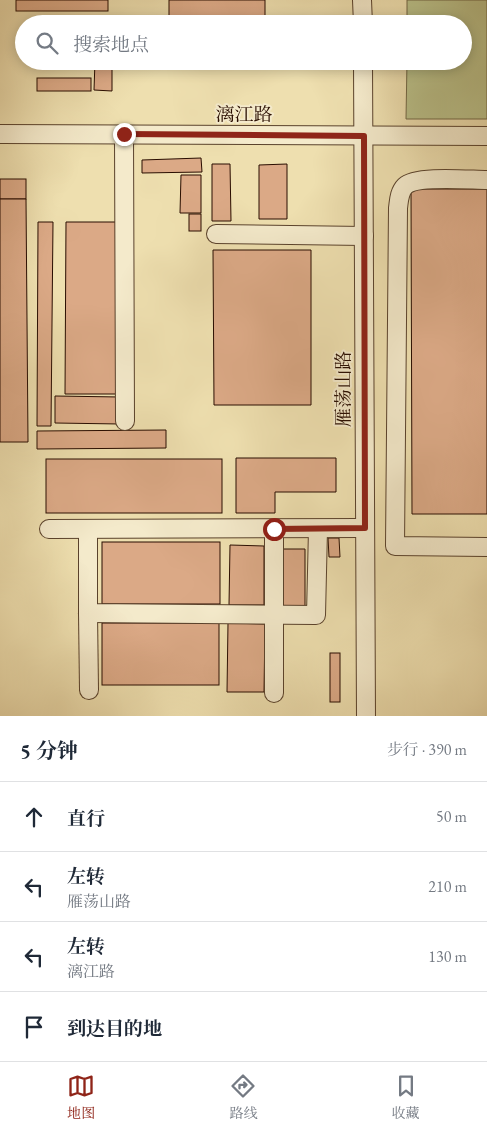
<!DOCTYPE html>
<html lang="zh">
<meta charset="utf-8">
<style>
:root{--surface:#fff;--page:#f6f6f7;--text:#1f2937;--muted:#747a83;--line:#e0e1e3;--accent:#8f2418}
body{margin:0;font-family:"EB Garamond","Noto Serif SC",serif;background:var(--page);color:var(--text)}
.stop{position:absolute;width:15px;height:15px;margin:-11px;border:4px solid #8f2418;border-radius:50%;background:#fff}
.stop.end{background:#8f2418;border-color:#fff;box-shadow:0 1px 5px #0008}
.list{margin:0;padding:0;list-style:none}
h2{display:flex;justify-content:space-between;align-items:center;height:65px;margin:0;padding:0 20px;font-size:21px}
h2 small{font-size:16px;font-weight:400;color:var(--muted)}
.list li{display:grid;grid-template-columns:32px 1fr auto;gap:15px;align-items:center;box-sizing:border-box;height:70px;padding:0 20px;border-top:1px solid var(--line)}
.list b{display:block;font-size:19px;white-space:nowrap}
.list p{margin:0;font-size:16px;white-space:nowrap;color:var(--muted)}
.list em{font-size:16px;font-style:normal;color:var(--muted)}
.icon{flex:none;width:28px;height:28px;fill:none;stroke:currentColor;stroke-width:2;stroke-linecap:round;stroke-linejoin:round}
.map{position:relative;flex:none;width:487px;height:716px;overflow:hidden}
.search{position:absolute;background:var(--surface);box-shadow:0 2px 12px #0003;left:15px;right:15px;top:15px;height:55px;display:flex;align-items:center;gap:12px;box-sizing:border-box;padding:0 18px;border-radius:28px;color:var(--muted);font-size:19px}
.sheet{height:345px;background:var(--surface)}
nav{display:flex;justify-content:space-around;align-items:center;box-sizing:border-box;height:70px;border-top:1px solid var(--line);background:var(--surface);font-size:14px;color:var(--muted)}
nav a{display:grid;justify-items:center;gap:2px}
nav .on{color:var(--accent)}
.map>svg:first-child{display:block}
</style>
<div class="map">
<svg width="487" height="716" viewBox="0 0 487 716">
<rect width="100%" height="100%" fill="#eedfaf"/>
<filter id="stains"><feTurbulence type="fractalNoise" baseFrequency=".004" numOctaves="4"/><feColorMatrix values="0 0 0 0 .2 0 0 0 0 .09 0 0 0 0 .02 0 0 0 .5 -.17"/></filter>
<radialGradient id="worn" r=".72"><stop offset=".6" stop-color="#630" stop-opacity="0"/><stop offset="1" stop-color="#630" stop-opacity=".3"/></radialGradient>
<path fill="#bac18a" stroke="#726745" d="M 407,0 L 487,0 L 487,119 L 406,119 L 407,61 L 463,61 L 463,24 L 407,24 Z"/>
<g fill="#dba986" stroke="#290d00">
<rect x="16" y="0" width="92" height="11"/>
<rect x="169" y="0" width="96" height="24"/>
<path d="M 95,61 L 112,61 L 112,91 L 94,90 Z"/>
<rect x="169" y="61" width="96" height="1"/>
<rect x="37" y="78" width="54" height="13"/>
<path d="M 201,158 L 202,172 L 142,173 L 142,160 Z"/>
<path d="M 212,164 L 230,164 L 231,221 L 212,221 Z"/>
<path d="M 287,164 L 287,219 L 259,219 L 259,165 Z"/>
<path d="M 181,175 L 201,175 L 201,213 L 180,213 Z"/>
<rect x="0" y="179" width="26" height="20"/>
<path d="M 411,189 L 487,189 L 487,514 L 412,514 Z"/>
<path d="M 0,199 L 26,199 L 28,442 L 0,442 Z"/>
<rect x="189" y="214" width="12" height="17"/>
<path d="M 38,222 L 53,222 L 51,426 L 37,426 Z"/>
<path d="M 66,222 L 117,222 L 117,394 L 65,394 Z"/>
<path d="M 213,250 L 311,250 L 311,405 L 214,405 Z"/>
<path d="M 55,396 L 120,397 L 120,424 L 55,423 Z"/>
<path d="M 166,430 L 166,448 L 37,449 L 37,431 Z"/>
<path d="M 236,458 L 336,458 L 336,492 L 275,492 L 275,513 L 236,513 Z"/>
<rect x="46" y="459" width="176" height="54"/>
<path d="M 328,538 L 339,538 L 340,557 L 329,557 Z"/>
<rect x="102" y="542" width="118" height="62"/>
<path d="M 230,545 L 264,546 L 264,605 L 229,605 Z"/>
<path d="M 283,549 L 305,549 L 305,608 L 282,607 Z"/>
<rect x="102" y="623" width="117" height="62"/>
<path d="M 228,623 L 265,624 L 264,692 L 227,692 Z"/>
<rect x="330" y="653" width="10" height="49"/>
</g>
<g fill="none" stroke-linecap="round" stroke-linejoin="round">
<defs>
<g id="minor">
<path d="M 362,0 L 363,24"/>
<path d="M 363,61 L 366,716"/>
<path d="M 0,134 L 487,136"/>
<path d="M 124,134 L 125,421"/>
<path d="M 487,180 C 470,180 416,175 405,186 C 399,192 399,201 398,208 L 395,546 L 487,547"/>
<path d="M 216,234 L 364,236"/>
<path d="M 49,529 L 365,528"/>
<path d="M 88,529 L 88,613 L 316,615 L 318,529"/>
<path d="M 274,529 L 274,693"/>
<path d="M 88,613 L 89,690"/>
</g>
</defs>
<use href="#minor" stroke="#5a422c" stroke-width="20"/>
<use href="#minor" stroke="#f4eacb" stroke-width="18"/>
</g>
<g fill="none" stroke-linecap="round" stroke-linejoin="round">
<path stroke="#8f2418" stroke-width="6" d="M 124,134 L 364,136 L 365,528 L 274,529"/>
</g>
<g text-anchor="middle" stroke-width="4" stroke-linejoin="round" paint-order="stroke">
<g font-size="19" fill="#290d00" stroke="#f4eacb">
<text x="244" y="121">漓江路</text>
<text transform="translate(343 389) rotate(-90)" y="7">雁荡山路</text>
</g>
</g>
<rect width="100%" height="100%" filter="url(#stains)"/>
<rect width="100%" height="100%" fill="url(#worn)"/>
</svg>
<div class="stop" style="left:274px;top:529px"></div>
<div class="stop end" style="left:124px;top:134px"></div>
<div class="search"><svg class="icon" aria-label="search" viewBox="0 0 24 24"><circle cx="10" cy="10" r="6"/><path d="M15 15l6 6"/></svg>搜索地点</div>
</div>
<section class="sheet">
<h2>5 分钟<small>步行 · 390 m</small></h2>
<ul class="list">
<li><svg class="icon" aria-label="ahead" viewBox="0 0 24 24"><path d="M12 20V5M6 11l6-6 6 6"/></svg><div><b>直行</b></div><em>50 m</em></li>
<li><svg class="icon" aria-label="left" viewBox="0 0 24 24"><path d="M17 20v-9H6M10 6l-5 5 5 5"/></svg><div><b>左转</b><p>雁荡山路</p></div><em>210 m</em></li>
<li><svg class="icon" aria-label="left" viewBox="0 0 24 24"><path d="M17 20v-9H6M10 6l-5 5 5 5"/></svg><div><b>左转</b><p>漓江路</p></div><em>130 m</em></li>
<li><svg class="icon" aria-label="arrive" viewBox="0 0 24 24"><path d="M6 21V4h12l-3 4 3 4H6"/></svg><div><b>到达目的地</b></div></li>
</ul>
</section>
<nav>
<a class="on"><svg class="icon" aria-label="map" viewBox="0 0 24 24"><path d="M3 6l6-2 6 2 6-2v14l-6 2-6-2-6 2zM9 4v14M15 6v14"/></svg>地图</a>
<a><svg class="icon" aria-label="directions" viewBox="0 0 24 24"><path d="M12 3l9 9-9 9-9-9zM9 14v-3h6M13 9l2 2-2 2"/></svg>路线</a>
<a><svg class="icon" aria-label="saved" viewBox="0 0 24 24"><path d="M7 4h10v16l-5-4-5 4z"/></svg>收藏</a>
</nav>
